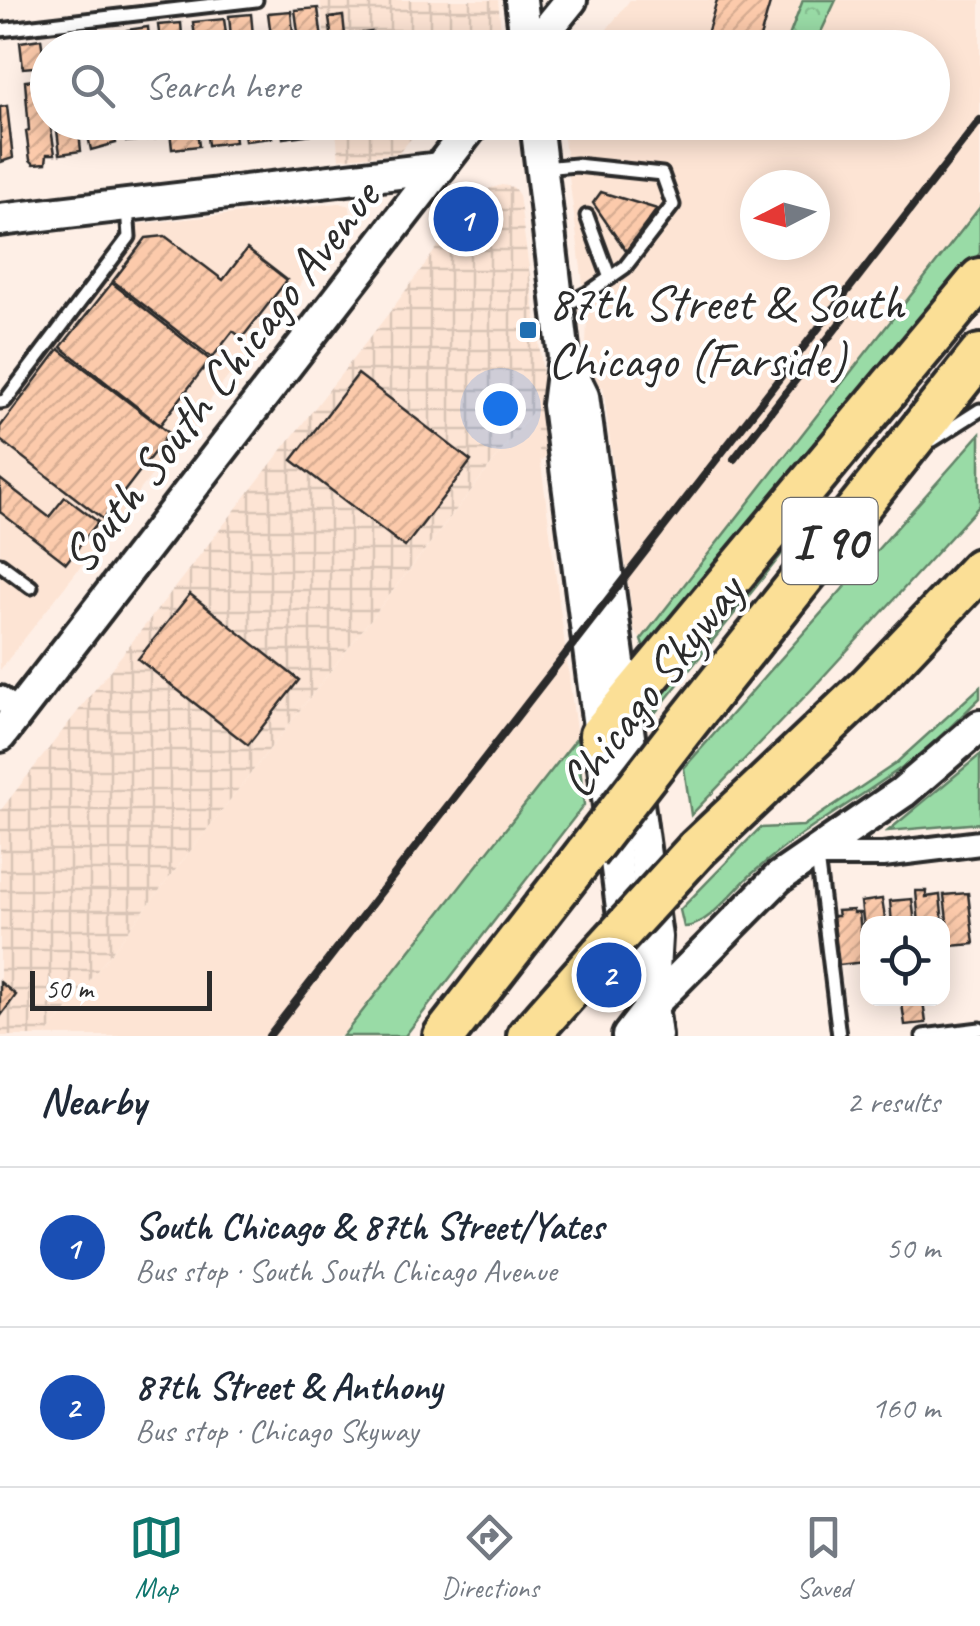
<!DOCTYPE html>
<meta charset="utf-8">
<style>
:root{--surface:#fff;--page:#f2f2f3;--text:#1f2937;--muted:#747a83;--line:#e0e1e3;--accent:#0f766e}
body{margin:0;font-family:Caveat,sans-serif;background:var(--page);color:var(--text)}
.controls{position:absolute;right:30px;bottom:30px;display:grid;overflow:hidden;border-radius:20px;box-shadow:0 5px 25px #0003}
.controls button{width:90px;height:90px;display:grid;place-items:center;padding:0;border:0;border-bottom:2px solid var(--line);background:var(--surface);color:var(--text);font:50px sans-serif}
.compass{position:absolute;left:740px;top:170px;width:90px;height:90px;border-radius:50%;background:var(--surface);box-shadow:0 5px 25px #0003;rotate:264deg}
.scale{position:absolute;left:30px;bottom:25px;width:182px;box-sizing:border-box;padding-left:10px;border:5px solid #2b2b2b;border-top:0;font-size:28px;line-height:35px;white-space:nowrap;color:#2b2b2b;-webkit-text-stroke:8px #fff;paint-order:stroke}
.you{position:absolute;left:500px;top:408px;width:35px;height:35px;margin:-25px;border:8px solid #fff;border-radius:50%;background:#1a73e8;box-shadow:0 0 0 15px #1a73e833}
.badge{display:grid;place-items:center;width:65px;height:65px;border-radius:50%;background:var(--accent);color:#fff;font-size:32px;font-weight:700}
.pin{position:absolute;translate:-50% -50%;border:5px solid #fff;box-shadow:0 2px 10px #0006}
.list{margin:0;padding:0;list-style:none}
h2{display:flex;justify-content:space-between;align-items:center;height:130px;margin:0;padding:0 40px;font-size:42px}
h2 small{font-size:32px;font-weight:400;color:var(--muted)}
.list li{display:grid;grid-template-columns:65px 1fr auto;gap:30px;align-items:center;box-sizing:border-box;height:160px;padding:0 40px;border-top:2px solid var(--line)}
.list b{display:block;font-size:38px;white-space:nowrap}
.list p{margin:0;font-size:32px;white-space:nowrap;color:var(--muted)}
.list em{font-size:32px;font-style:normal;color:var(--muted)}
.icon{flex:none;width:55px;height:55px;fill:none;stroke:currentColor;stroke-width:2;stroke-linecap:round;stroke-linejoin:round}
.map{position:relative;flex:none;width:980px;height:1036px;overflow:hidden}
.search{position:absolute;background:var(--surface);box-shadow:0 5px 25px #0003;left:30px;right:30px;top:30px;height:110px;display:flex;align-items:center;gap:25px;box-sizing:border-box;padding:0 35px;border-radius:55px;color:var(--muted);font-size:38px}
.sheet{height:450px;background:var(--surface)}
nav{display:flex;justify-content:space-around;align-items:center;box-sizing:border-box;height:140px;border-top:2px solid var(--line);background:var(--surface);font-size:28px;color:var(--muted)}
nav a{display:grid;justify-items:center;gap:5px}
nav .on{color:var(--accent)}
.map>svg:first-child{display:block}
</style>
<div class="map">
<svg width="980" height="1036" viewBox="0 0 980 1036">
<defs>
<pattern id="industrial-grid" width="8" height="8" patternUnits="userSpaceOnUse" patternTransform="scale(2.5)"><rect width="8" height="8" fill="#fde4d4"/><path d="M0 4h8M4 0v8" fill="none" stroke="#d9c4b6"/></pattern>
<pattern id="forest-crowns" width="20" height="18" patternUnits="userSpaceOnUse" patternTransform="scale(2.5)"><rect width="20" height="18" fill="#99dba6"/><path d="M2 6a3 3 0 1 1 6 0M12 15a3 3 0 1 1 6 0" fill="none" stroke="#84bc8f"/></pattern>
<pattern id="building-hatch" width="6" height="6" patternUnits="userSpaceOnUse" patternTransform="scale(2.5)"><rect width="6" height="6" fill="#fccaab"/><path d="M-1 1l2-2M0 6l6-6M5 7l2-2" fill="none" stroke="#d8ae93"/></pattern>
</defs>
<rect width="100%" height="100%" fill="#feefe6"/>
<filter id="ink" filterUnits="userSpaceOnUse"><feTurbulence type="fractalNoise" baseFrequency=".01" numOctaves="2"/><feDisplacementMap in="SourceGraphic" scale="20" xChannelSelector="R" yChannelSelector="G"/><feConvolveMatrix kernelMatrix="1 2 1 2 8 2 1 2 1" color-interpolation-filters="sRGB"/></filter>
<g filter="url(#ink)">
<g fill="#fde4d4" fill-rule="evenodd">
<path d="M 630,0 L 980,0 L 980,207 L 641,640 L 634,630 L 603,386 L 593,397 L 586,346 L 587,315 L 562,123 L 932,122 L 932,48 L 593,47 ZM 755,185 L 815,185 L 815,245 L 755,245 Z"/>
<path d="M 339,203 L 350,206 L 351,219 L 0,670 L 0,402 L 129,238 L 128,225 Z"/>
<path d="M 534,410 L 577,738 L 343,1036 L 46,1036 Z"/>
</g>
<g fill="url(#industrial-grid)">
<path d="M 320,0 L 498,0 L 501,29 L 486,47 L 326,47 Z"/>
<path d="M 335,123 L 335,122 L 424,123 L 399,153 L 339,159 Z"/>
<path d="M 502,185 L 513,187 L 519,195 L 553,447 L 541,462 L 533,411 L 46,1036 L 0,1036 L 0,811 L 392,309 L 478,192 Z"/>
</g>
<g fill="#99dba6" stroke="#628368" stroke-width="2.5">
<path d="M 980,207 L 980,253 L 646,655 L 641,640 Z"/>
<path d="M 908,396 L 655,713 L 653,699 Z"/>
<path d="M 980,434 L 980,505 L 811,690 L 691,815 L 684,768 Z"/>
<path d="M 980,687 L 980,698 C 956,721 932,746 905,765 C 856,801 800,831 754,872 C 735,888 708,927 684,927 L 680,910 L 760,828 L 803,826 L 895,764 Z"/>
<path d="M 577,738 L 584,805 L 405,1036 L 343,1036 Z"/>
<path d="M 980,755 L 980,823 L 888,831 Z"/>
</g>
<path fill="url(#forest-crowns)" stroke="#628368" stroke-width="2.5" d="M 803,0 L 836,0 L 814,47 L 785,47 Z"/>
<g fill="url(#building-hatch)" stroke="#2b2b2b" stroke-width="2.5">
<path d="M 717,0 L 771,0 L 757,48 L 703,48 Z"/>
<path d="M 318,8 L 323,48 L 300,48 L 295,10 Z"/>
<path d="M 291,11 L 293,34 L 271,36 L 268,13 Z"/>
<path d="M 251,14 L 253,35 L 231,37 L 229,16 Z"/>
<path d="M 343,16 L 345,35 L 372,32 L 373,48 L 333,48 L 329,18 Z"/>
<path d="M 224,19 L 227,41 L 196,45 L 193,22 Z"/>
<path d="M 181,23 L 183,48 L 161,48 L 158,25 Z"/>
<path d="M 148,27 L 150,48 L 129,48 L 127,30 Z"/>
<path d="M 41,39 L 45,66 L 23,68 L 20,42 Z"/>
<path d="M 35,80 L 35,85 L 44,84 L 55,154 L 47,154 L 46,163 L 34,164 L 30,160 L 26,131 L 29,130 L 25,81 Z"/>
<path d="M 7,106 L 13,158 L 1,162 L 0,107 Z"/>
<path d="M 56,122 L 78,122 L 81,151 L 60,154 Z"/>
<path d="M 85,122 L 113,122 L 116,143 L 91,150 Z"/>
<path d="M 123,122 L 154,122 L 156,139 L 126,142 Z"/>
<path d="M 169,122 L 196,122 L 199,146 L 172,149 Z"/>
<path d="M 205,122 L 233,122 L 235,142 L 208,145 Z"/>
<path d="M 243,122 L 270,122 L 272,138 L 245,141 Z"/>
<path d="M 281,122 L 311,122 L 313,134 L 283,138 Z"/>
<path d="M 601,192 L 657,209 L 626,251 L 593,203 Z"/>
<path d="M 165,236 L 223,280 L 247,249 L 287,280 L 242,338 L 233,331 L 212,358 L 113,281 L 146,238 Z"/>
<path d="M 112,283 L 210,360 L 160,425 L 61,347 Z"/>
<path d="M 59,349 L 169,433 L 103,519 L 0,440 L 0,427 Z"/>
<path d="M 358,374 L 471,461 L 405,547 L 292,460 Z"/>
<path d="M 0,479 L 49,517 L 65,497 L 98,522 L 66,563 L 0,512 Z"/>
<path d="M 190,594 L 299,680 L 248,745 L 138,659 Z"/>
<path d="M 916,891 L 926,891 L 926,897 L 940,895 L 946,952 L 942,952 L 942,924 L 919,924 Z"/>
<path d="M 968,893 L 974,944 L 950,946 L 944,895 Z"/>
<path d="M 882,899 L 886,924 L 868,924 L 867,954 L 861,902 Z"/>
<path d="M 912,899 L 915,924 L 892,924 L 890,901 Z"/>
<path d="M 853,910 L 853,913 L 859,913 L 864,962 L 839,965 L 833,916 L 838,916 L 837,911 Z"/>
<path d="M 0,982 L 16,995 L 0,1017 Z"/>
<path d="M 923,1001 L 926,1023 L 905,1025 L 902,1004 Z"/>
</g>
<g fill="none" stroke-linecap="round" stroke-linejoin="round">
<defs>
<g id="lane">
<path d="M 0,30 L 256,0"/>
<path d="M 543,168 L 576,165 L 662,174 L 673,205 L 625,267 L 588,293 L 562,307"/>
<path d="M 587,216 L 610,278"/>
<path d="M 0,402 L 5,401 L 129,237 L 127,207"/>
<path d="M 933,440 L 980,410"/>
<path d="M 0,564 L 31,587"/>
<path d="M 817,857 L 839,1036"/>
<path d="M 923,1036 L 980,1029"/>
</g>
<g id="street">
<path d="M 0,698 L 18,712"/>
<path d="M 809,855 L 883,855 L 980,843"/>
</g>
<g id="secondary">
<path d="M 521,0 L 527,48"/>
<path d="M 532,48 L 571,0"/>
<path d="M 536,122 L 564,357 L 558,405 L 630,971 L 652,1005"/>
<path d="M 0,220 L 440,168"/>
<path d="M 564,357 L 583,396 L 656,937 L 652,1005 L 656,1036"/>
<path d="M 0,736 L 475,122"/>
<path d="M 628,1036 L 652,1005 L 778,878 L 903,792 L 980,726"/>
</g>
<g id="highway">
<path d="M 683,728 L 980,355"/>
<path d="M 600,735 L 980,279"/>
<path d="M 697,849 L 869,686 L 980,569"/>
<path d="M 444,1036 L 587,852"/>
<path d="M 528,1036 L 601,954"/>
</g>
</defs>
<use href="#lane" stroke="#2b2b2b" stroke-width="19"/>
<use href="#street" stroke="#2b2b2b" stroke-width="30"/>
<use href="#secondary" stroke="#2b2b2b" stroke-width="38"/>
<use href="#highway" stroke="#2b2b2b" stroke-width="48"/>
<use href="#lane" stroke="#fff" stroke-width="11"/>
<use href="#street" stroke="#fff" stroke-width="22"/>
<use href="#secondary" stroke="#fff" stroke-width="30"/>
<use href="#highway" stroke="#fbdf96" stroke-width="40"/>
<g stroke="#2b2b2b" stroke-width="8">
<path d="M 734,459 L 854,305"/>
<path d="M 269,1036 L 980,120"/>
</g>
<defs>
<g id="highway-bridge">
<path d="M 587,852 L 683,728"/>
<path d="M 601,954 L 697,849"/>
</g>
</defs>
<use href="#highway-bridge" stroke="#2b2b2b" stroke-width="48" stroke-linecap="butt"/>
<use href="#highway-bridge" stroke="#fbdf96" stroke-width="40"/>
</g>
</g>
<rect fill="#1f6fb2" stroke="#fff" stroke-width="4" x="518" y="320" width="20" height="20" rx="5"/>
<g text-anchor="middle" stroke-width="8" stroke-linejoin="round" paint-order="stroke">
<rect fill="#fff" stroke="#6b6b6b" stroke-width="2.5" x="782.5" y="498" width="95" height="86" rx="8"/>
<g font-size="48" font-weight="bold" fill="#2b2b2b">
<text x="830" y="558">I 90</text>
</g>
<g font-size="50" fill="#2b2b2b" stroke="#fff" text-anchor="start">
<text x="548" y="319">87th Street &amp; South<tspan x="548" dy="58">Chicago (Farside)</tspan></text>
</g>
<g font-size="50" fill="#2b2b2b" stroke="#fff">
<text transform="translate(219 376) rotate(-52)" y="18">South South Chicago Avenue</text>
<text transform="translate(650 685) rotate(-52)" y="18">Chicago Skyway</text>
</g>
</g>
</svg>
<div class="controls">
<button><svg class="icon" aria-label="locate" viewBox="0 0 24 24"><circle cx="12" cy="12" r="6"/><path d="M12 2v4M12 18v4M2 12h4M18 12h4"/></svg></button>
</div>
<svg class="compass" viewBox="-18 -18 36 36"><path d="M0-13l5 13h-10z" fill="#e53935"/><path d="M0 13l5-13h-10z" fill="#747a83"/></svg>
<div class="scale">50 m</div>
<div class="you"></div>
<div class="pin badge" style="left:466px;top:219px;background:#1a4fb4">1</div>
<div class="pin badge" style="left:609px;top:975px;background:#1a4fb4">2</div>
<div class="search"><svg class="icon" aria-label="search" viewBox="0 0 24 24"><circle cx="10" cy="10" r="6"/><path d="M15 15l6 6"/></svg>Search here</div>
</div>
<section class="sheet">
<h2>Nearby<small>2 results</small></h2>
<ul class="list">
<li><span class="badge" style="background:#1a4fb4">1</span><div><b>South Chicago &amp; 87th Street/Yates</b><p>Bus stop · South South Chicago Avenue</p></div><em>50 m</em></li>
<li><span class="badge" style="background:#1a4fb4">2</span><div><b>87th Street &amp; Anthony</b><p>Bus stop · Chicago Skyway</p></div><em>160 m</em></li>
</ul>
</section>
<nav>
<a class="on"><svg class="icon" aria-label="map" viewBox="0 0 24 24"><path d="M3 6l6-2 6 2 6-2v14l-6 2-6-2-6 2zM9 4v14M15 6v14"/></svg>Map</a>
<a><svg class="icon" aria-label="directions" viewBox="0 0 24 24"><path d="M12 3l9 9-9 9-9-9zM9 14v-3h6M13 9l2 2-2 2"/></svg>Directions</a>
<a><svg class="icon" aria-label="saved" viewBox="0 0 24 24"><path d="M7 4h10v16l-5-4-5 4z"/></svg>Saved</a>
</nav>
